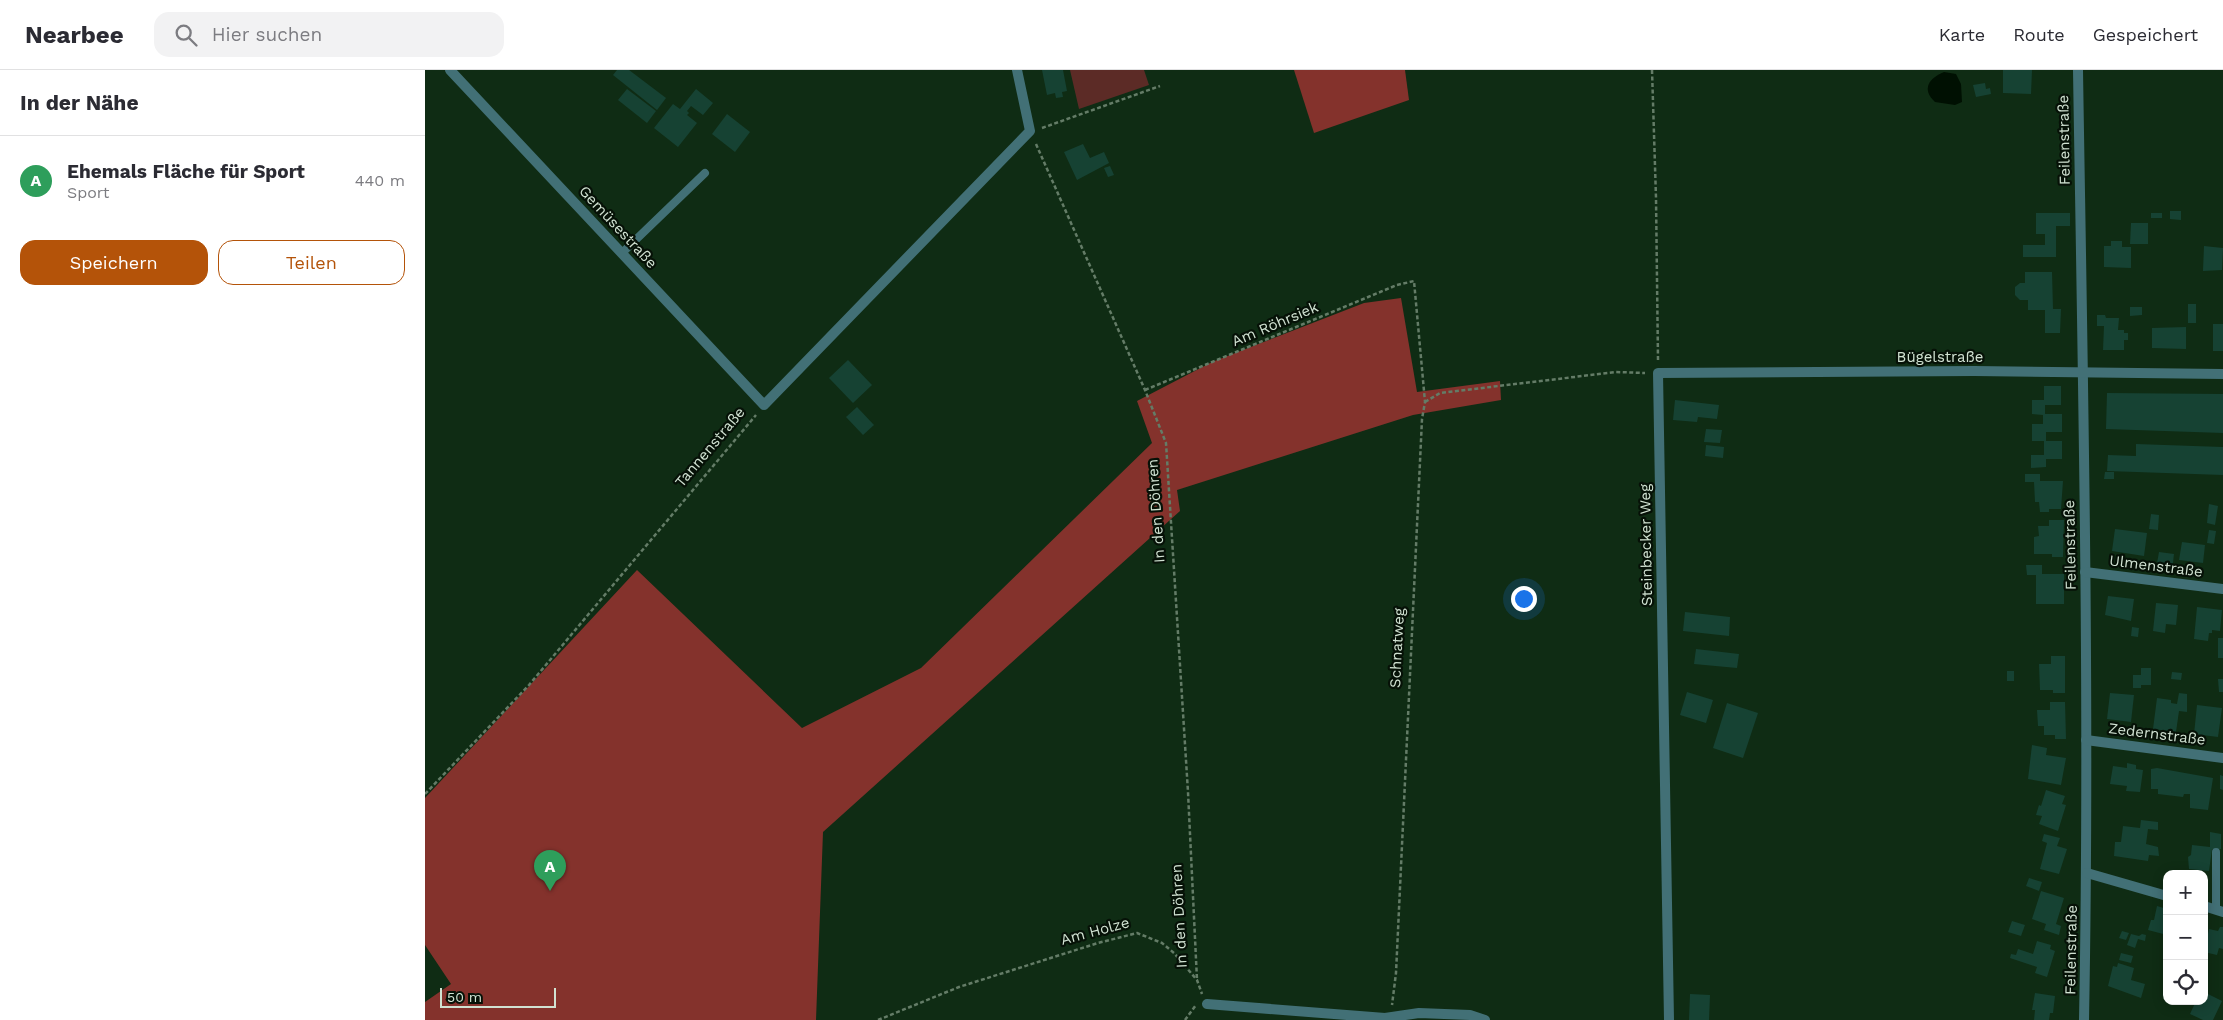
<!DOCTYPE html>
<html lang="de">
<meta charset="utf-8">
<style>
:root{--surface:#fff;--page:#f2f2f3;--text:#2b2b33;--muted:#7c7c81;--line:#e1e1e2;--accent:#b45309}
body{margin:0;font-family:"Work Sans",sans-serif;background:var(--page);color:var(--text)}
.controls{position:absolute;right:15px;bottom:15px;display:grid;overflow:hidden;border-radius:10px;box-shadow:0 2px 12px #0003}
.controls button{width:45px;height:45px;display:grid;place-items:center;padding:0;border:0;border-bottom:1px solid var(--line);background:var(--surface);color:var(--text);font:25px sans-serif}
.scale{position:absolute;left:15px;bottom:12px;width:116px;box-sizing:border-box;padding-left:5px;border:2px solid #d1e2d2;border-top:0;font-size:14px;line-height:18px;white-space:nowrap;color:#d1e2d2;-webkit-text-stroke:4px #061107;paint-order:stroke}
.you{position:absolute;left:1098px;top:528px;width:18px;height:18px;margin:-12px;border:4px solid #fff;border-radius:50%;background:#1a73e8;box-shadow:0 0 0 8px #1a73e833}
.badge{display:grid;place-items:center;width:32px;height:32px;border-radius:50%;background:var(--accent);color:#fff;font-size:16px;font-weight:700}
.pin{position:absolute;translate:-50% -41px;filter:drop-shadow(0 1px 2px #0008)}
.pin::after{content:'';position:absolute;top:26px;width:18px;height:15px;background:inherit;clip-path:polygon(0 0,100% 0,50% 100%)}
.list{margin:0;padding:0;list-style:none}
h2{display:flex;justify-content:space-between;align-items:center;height:65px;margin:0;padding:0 20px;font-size:21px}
h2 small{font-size:16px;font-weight:400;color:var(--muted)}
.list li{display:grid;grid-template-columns:32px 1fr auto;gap:15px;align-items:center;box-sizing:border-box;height:90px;padding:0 20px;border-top:1px solid var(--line)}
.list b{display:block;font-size:19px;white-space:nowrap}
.list p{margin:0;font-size:16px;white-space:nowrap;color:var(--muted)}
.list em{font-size:16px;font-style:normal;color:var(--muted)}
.actions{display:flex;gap:10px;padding:15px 20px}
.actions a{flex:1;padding:11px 0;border:1px solid var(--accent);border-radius:15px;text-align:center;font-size:18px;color:var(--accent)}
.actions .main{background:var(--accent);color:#fff}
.icon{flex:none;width:28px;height:28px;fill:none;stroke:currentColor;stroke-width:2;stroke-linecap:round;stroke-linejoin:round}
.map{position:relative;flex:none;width:1798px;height:950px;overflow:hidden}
header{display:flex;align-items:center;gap:30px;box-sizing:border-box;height:70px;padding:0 25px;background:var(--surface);border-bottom:1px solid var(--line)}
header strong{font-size:24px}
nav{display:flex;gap:28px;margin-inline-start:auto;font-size:18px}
.search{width:350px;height:45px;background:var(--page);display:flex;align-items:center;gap:12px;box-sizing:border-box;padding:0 18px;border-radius:15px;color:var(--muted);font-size:19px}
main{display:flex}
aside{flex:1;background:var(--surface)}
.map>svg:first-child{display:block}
</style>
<header>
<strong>Nearbee</strong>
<div class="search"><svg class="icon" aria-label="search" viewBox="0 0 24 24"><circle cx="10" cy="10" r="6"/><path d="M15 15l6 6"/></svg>Hier suchen</div>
<nav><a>Karte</a><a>Route</a><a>Gespeichert</a></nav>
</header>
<main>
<aside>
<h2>In der Nähe<small></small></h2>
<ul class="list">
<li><span class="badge" style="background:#2e9e5b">A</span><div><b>Ehemals Fläche für Sport</b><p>Sport</p></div><em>440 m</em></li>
</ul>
<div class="actions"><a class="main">Speichern</a><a>Teilen</a></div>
</aside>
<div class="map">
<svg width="1798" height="950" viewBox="0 0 1798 950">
<rect width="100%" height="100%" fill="#0f2c14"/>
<path fill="#5c2b26" d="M 645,0 L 719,0 L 724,15 L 654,39 Z"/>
<g fill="#84322c">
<path d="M 869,0 L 980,0 L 984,30 L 889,63 Z"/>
<path d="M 976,228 L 992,322 L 1075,311 L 1076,330 L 988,345 L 752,420 L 755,441 L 398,762 L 391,950 L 0,950 L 0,932 L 26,914 L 0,875 L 0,728 L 212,500 L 377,658 L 496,598 L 727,373 L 712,331 L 787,292 L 939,233 Z"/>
</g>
<path fill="#001002" d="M 1519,2 L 1531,4 L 1536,14 L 1537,32 L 1530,35 L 1510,32 C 1496,19 1504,8 1519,2 Z"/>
<g fill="#164233">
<path d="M 192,0 L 204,0 L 241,28 L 232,40 L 188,5 Z"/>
<path d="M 617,0 L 638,0 L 642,21 L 637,22 L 638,27 L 631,28 L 630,23 L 622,25 Z"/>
<path d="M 1578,0 L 1607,0 L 1606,24 L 1578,23 Z"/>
<path d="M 1560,13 L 1561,19 L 1565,18 L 1566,24 L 1551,27 L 1548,15 Z"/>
<path d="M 202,19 L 231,41 L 222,53 L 193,30 Z"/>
<path d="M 271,19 L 288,33 L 278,45 L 266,36 L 262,41 L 264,43 L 262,45 L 272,53 L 253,77 L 229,58 L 248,34 L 255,39 Z"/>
<path d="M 302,44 L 325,62 L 310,82 L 287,64 Z"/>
<path d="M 658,74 L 665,88 L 679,82 L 684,93 L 652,110 L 639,82 Z"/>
<path d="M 685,96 L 689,105 L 683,107 L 679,98 Z"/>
<path d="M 1745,141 L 1756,141 L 1756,150 L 1745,149 Z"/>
<path d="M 1611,143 L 1645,143 L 1645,156 L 1631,156 L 1631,187 L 1598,187 L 1598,175 L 1620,175 L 1620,164 L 1611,164 Z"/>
<rect x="1726" y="143" width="11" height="5"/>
<path d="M 1706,153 L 1723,153 L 1723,174 L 1705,174 Z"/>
<path d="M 1686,171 L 1697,171 L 1697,177 L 1706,177 L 1706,198 L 1679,197 L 1679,176 L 1686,176 Z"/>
<path d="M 1779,176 L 1798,178 L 1797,200 L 1778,201 Z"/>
<path d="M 1600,202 L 1627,202 L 1628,239 L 1636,239 L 1635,263 L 1620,263 L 1620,240 L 1603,240 L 1603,230 L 1595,230 L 1590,225 L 1590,217 L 1595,213 L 1600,213 Z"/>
<rect x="1763" y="234" width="8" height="19"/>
<path d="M 1705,237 L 1717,237 L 1717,245 L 1705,246 Z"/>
<path d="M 1672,245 L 1680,245 L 1681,248 L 1694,248 L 1693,260 L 1699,260 L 1699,263 L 1703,263 L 1703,270 L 1699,270 L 1699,280 L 1678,280 L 1679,256 L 1672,256 Z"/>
<rect x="1788" y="254" width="10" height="27"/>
<path d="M 1761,257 L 1761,279 L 1727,278 L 1727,258 Z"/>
<path d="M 423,290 L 447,315 L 428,333 L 404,308 Z"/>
<path d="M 1619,316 L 1636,316 L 1636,335 L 1620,335 L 1620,344 L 1637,344 L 1637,362 L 1621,362 L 1621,371 L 1637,371 L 1637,389 L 1621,389 L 1621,397 L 1606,398 L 1606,385 L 1619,385 L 1619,371 L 1607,371 L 1607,354 L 1618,354 L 1618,345 L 1607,344 L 1607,330 L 1619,330 Z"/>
<path d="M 1682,323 L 1798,324 L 1798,363 L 1681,359 Z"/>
<path d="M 1250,330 L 1294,335 L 1292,349 L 1273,347 L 1272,352 L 1248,350 Z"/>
<path d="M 432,337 L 449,355 L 438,365 L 421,347 Z"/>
<path d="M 1281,359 L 1297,360 L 1295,373 L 1279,372 Z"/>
<path d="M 1711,374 L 1798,377 L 1798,405 L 1682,401 L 1683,385 L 1711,386 Z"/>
<path d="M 1281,375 L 1299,377 L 1298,388 L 1280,386 Z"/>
<path d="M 1680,402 L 1689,402 L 1689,409 L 1679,409 Z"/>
<path d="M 1600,404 L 1615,404 L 1615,411 L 1638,411 L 1636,439 L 1624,439 L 1624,442 L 1615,442 L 1614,432 L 1610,432 L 1609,412 L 1600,412 Z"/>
<path d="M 1784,434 L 1793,436 L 1790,455 L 1782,453 Z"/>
<path d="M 1726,444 L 1734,445 L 1733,460 L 1724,459 Z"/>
<path d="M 1624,450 L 1639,450 L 1638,487 L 1627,487 L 1627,484 L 1609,484 L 1609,467 L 1614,466 L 1613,456 L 1624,456 Z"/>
<path d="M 1690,459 L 1722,463 L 1719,486 L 1687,481 Z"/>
<path d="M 1784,460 L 1791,461 L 1789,474 L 1782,473 Z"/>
<path d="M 1757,472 L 1780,475 L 1778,493 L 1754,490 Z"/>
<path d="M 1734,482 L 1749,484 L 1747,501 L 1731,499 Z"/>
<path d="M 1601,495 L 1617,495 L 1617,504 L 1639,504 L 1639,534 L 1611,534 L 1611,505 L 1602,505 Z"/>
<path d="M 1683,526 L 1709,529 L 1706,551 L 1680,545 Z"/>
<path d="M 1731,533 L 1753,535 L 1751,555 L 1741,554 L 1740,563 L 1728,561 Z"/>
<path d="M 1772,537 L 1797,540 L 1795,561 L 1787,560 L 1787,563 L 1784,563 L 1783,571 L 1769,569 Z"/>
<path d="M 1260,542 L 1305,547 L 1304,566 L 1258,561 Z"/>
<path d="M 1707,557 L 1714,558 L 1713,567 L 1706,566 Z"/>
<rect x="1793" y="568" width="5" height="20"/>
<path d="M 1271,579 L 1314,584 L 1312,598 L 1269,594 Z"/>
<path d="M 1626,586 L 1640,586 L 1640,623 L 1628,623 L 1628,620 L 1615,620 L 1614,594 L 1626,594 Z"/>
<path d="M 1716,598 L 1726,598 L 1726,615 L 1716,615 L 1716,618 L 1708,618 L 1708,605 L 1716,605 Z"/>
<rect x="1582" y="601" width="7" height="10"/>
<path d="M 1747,602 L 1757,603 L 1756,610 L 1746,609 Z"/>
<path d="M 1793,609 L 1798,609 L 1798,622 L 1794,622 Z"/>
<path d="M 1262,622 L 1288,630 L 1281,653 L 1255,645 Z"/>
<path d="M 1685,623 L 1709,625 L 1706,652 L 1682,649 Z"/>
<path d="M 1754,623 L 1762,624 L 1762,642 L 1754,641 L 1751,662 L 1728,659 L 1732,628 L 1746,630 L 1746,633 L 1752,634 Z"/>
<path d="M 1625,632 L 1640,632 L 1641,669 L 1630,669 L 1630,665 L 1619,665 L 1619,656 L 1613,656 L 1612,640 L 1625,640 Z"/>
<path d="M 1302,633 L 1333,643 L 1318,688 L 1288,678 Z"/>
<path d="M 1772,635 L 1797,638 L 1793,667 L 1769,664 Z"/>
<path d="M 1607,675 L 1622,678 L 1621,685 L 1641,688 L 1636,715 L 1603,709 Z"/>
<path d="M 1702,693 L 1711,695 L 1711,699 L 1718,700 L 1715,722 L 1701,721 L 1702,716 L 1685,714 L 1688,696 L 1702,698 Z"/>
<path d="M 1732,698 L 1788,708 L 1783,740 L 1765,738 L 1765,724 L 1759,724 L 1758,727 L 1733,724 L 1733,719 L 1726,719 L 1726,699 Z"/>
<path d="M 1795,705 L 1798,706 L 1798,720 L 1795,719 Z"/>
<path d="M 1621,720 L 1640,726 L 1637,734 L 1641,735 L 1633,761 L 1614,754 L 1617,746 L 1611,745 L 1614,735 L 1616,736 Z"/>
<path d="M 1716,750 L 1733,752 L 1733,760 L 1723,759 L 1721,774 L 1733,777 L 1734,786 L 1724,785 L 1723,791 L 1689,786 L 1690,772 L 1696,772 L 1698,756 L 1715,758 Z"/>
<path d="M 1785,762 L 1796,764 L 1796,779 L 1787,779 L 1784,801 L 1764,799 L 1763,787 L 1766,785 L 1767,775 L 1785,777 Z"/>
<path d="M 1619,764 L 1635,768 L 1632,776 L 1642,779 L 1634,804 L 1615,799 L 1622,773 L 1617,771 Z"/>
<path d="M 1604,808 L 1617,812 L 1614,821 L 1601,816 Z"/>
<path d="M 1616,821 L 1639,828 L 1631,854 L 1636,856 L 1634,865 L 1619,860 L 1621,854 L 1607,849 Z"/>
<path d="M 1732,836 L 1742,839 L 1742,865 L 1723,860 L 1726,850 L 1729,850 Z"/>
<path d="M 1587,851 L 1600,855 L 1596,866 L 1583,862 Z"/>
<path d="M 1795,857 L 1798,857 L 1798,879 L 1794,878 L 1792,885 L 1779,882 L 1784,859 L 1793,861 Z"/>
<path d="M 1697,861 L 1704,863 L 1701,870 L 1694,868 Z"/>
<path d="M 1706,864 L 1714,866 L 1717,864 L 1721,865 L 1720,871 L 1713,869 L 1710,878 L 1702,875 Z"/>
<path d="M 1612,871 L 1626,875 L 1625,879 L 1630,881 L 1622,907 L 1610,903 L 1612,897 L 1585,888 L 1586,884 L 1591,885 L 1593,879 L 1608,884 Z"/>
<path d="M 1696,883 L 1708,886 L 1706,893 L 1694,890 Z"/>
<path d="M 1693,893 L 1709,898 L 1706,910 L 1720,914 L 1716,928 L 1683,916 L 1688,896 L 1692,897 Z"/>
<path d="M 1779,922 L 1797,931 L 1788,950 L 1778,950 L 1765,944 L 1771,931 L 1779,931 Z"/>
<path d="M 1610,923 L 1630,926 L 1628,943 L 1625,943 L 1624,950 L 1609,950 L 1610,940 L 1607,940 Z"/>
<path d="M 1265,924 L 1285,925 L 1284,950 L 1264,950 Z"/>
</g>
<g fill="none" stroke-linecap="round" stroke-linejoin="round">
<g stroke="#647c67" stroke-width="2.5" stroke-dasharray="4 2.5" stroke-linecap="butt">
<path d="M 1227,0 L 1231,128 L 1233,290"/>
<path d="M 617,58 L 735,16"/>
<path d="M 611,74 L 720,320 L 741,373 L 763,722 L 772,910"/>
<path d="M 720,320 L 972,215 L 989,211 L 1000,332 L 997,349 L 971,903 L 967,935"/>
<path d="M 1000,332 L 1015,323 L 1191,302 L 1220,303"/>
<path d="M 0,724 L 104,615 L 331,345"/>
<path d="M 453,950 L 534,917 L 673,873 L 712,863 L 737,873 L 749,883 L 772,910 L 777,924"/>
<path d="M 760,950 L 771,935"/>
</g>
<g stroke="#427076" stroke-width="8">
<path d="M 197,183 L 280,103"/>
<path d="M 1791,840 L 1791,782"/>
</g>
<g stroke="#427076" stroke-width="10">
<path d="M 25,0 L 339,335 L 605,61 L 592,0"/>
<path d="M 1653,0 C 1658,317 1665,633 1659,950"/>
<path d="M 1660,502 L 1798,519"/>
<path d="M 1661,670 L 1798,688"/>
<path d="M 1662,803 L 1742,826"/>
<path d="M 1779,836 L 1798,842"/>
<path d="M 782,934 L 960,948 L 994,943 L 1045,945 L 1060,950"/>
<path d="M 1244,950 L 1233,303 L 1549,301 L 1798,304"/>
</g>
</g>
<g text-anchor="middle" stroke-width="4.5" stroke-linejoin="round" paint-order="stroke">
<g font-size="15" fill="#d1e2d2" stroke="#061107">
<text transform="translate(1639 70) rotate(-91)" y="5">Feilenstraße</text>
<text transform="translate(193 157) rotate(47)" y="5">Gemüsestraße</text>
<text transform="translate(850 254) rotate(-23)" y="5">Am Röhrsiek</text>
<text x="1515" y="292">Bügelstraße</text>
<text transform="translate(285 377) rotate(-50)" y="5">Tannenstraße</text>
<text transform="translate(731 441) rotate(-94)" y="5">In den Döhren</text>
<text transform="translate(1221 475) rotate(-91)" y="5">Steinbecker Weg</text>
<text transform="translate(1645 475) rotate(-91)" y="5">Feilenstraße</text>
<text transform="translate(1731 496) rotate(7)" y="5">Ulmenstraße</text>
<text transform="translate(972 578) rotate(-87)" y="5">Schnatweg</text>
<text transform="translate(1732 664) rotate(7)" y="5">Zedernstraße</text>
<text transform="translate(754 846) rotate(-93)" y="5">In den Döhren</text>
<text transform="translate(670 861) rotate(-15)" y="5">Am Holze</text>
<text transform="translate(1646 880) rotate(-89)" y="5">Feilenstraße</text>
</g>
</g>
</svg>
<div class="controls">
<button>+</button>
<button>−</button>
<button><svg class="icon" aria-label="locate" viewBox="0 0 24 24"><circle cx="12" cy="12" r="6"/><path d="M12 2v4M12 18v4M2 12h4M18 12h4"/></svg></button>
</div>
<div class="scale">50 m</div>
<div class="you"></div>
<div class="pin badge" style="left:125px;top:821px;background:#2e9e5b">A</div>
</div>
</main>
